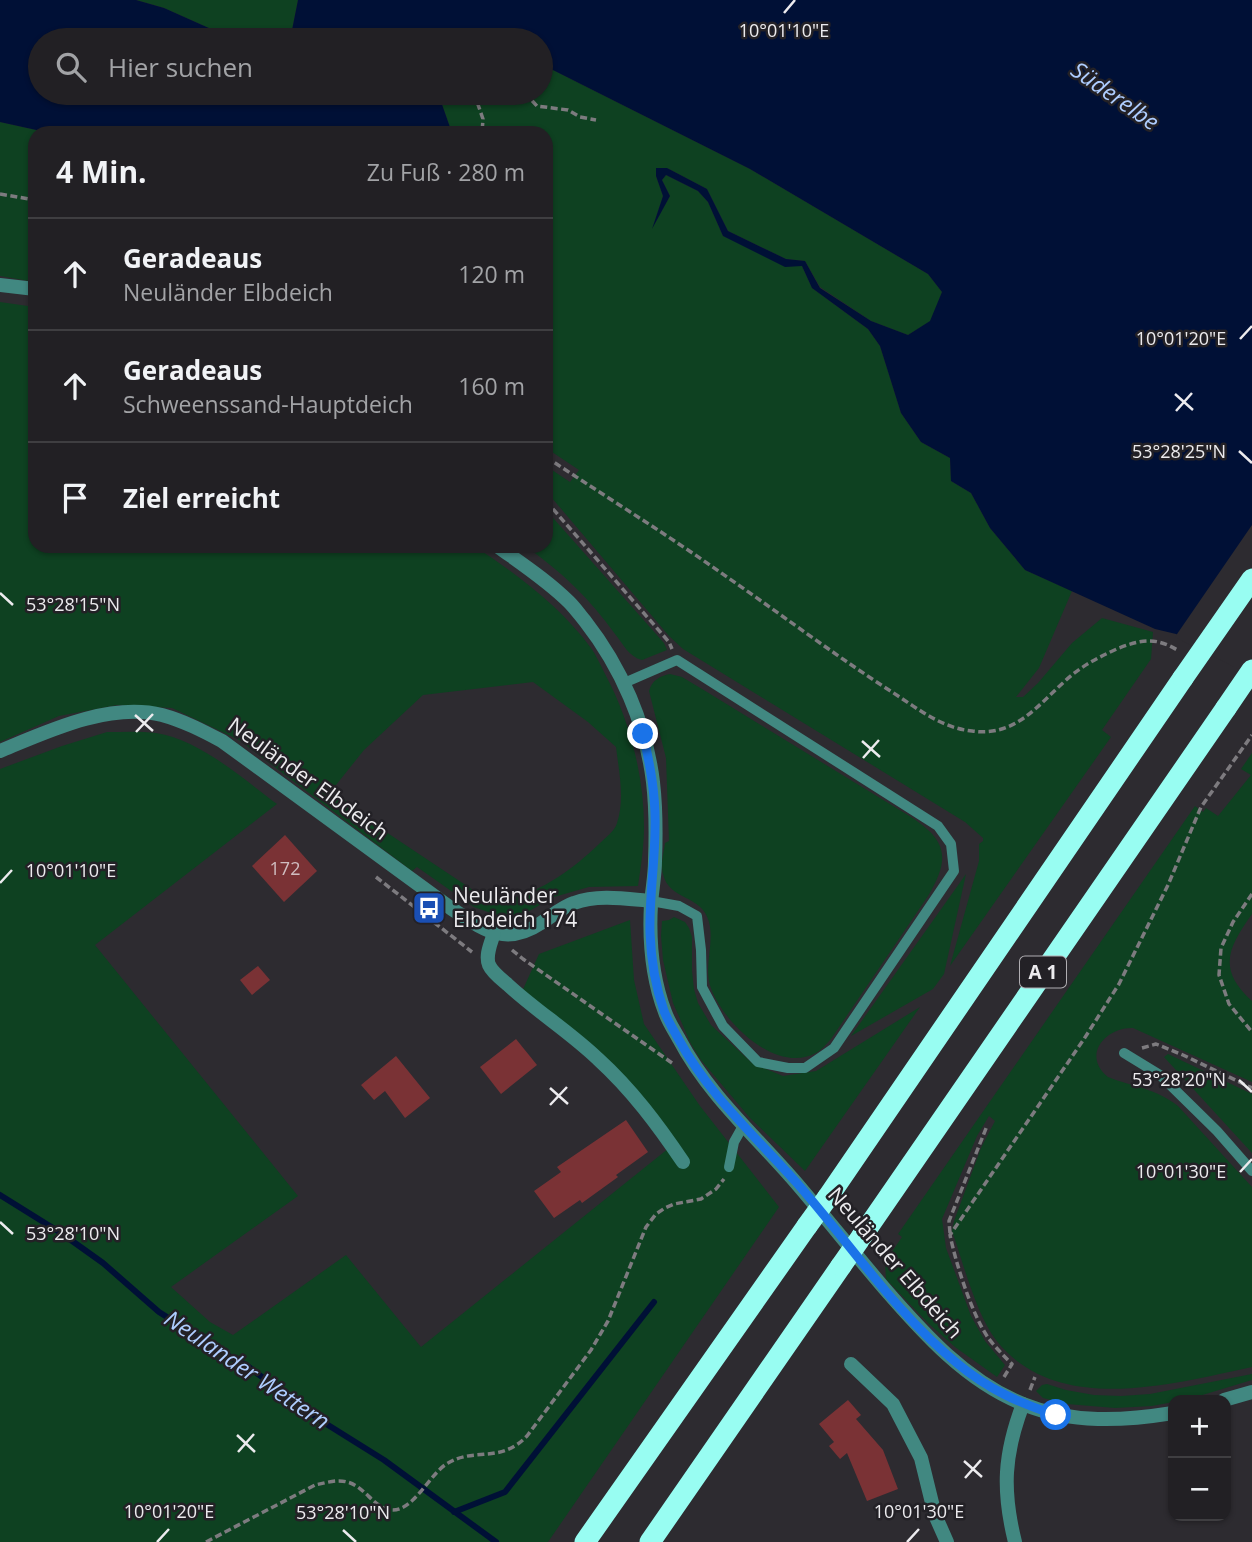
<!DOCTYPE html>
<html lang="de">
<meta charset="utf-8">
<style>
:root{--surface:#222024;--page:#2e2d31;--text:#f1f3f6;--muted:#a2a3a6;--line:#3f3e41}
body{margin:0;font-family:"Open Sans",sans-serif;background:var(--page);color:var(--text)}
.controls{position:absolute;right:21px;bottom:21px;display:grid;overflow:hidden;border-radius:14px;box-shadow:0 2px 5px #0004}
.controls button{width:63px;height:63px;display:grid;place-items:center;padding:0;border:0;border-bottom:2px solid var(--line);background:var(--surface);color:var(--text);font:35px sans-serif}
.stop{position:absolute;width:21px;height:21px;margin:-16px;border:5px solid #1a73e8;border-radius:50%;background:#fff}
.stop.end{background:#1a73e8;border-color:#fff;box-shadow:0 2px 7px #0008}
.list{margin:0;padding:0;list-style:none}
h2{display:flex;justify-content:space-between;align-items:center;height:91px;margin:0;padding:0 28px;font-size:30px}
h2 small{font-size:23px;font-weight:400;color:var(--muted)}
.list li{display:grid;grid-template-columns:46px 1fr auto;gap:21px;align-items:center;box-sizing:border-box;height:112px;padding:0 28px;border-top:2px solid var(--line)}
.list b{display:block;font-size:26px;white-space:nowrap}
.list p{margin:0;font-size:23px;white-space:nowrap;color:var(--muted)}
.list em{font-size:23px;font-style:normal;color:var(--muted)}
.icon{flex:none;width:38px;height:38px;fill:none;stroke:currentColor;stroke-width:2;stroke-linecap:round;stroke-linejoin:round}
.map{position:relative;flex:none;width:1252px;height:1542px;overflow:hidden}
.search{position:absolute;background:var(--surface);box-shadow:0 2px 5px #0004;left:28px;top:28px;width:525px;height:77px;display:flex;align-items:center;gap:18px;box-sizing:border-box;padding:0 24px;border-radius:38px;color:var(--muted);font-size:26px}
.panel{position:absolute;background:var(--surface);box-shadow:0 2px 5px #0004;left:28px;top:126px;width:525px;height:427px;border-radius:21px}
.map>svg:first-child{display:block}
</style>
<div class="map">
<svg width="1252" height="1542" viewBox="0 0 1252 1542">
<rect width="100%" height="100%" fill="#2d2b30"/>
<g fill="#0e4121" fill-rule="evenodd">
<path d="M 136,0 L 298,0 L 290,40 L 230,40 L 220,33 L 164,8 Z"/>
<path d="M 541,64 L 750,169 L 928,274 L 942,292 L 931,321 L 908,335 L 871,321 L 820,287 L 805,261 L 786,259 L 728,231 L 707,189 L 667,168 L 656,176 L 663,196 L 654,224 L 670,196 L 662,180 L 666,175 L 698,191 L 708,202 L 723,236 L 802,266 L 812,288 L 868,329 L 880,346 L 901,413 L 921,442 L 950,458 L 951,481 L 971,493 L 990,528 L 1025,570 L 1072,591 L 1039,668 L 1016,697 L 1023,697 L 1038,683 L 1072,643 L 1102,618 L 1153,632 L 1151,659 L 1102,730 L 1111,737 L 950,966 L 979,861 L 979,844 L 983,841 L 983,838 L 965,822 L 683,649 L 669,636 L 546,491 L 546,466 L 570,482 L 579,470 L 546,448 L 546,133 L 452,133 L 438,93 L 541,93 Z"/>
<path d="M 0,122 L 50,133 L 35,133 L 35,282 L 0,276 Z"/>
<path d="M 0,302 L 35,307 L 35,546 L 474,546 C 517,574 561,607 591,648 C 596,655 600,664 604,672 C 629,718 644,774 644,827 C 644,846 641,866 638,886 L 589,887 L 554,897 L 524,914 L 508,919 L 474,907 L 417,867 L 412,871 L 239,740 L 172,708 L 117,705 L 59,716 L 0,742 ZM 533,682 L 588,722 L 616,747 C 619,772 625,799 617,823 C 615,831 605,838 599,844 C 570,872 532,899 491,902 L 389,834 L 332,790 L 364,750 L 423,695 Z"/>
<path d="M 546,510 L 664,643 L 667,650 L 642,660 C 629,657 623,644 615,634 C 590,599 561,571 525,546 L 546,546 Z"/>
<path d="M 670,674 L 682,677 L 707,692 L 911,817 C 948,841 950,859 928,896 L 831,1039 C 826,1044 822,1050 816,1053 C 777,1074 726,1025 712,991 C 702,968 715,945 709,922 C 702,894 669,901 663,874 C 660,865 664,852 665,843 L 669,841 L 666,758 L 649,691 C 652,680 660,676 670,674 Z"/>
<path d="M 107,732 C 123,732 140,731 156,733 C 200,740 242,778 277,804 L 95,945 L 298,1196 L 171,1287 L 210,1322 L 233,1335 L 346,1255 L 421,1347 L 669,1148 L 597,1058 L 520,996 L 539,954 L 630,920 L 634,980 L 644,1024 L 700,1106 L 779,1207 L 548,1542 L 0,1542 L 0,769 L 62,746 Z"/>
<path d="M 1252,753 L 1252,914 C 1228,948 1217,969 1252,1001 L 1252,1082 L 1133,1028 C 1106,1027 1081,1055 1108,1077 C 1133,1087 1155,1088 1178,1106 L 1252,1187 L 1252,1367 C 1172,1384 1056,1417 996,1340 C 976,1314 963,1262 952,1231 L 954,1221 L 981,1148 L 995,1121 L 989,1116 L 977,1136 L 942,1219 L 946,1248 L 971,1316 L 985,1341 L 1005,1365 L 997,1377 L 955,1347 L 928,1323 L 886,1279 L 885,1262 L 902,1237 L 898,1234 L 1195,806 L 1203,812 L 1206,808 L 1218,816 L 1251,775 L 1241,769 Z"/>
<path d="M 966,874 L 944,974 L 933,989 L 851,1036 Z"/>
<path d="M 674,917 L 685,922 L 689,928 L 692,937 L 692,971 L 694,989 L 698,1003 L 711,1025 L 752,1063 L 783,1076 L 816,1071 L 920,1007 L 805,1171 L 750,1118 L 701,1060 L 691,1044 L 673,1003 L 663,960 L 661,936 L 662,921 L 669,920 Z"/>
<path d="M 1168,1054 L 1252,1094 L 1252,1153 L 1164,1057 Z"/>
<path d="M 1252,1374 L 1252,1380 L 1186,1400 L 1173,1400 L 1173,1402 L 1152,1406 L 1115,1408 L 1067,1404 L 1043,1398 L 1036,1391 L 1042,1385 L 1047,1384 L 1066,1390 L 1094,1395 L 1121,1396 L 1150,1394 Z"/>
</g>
<g fill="#001036">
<path d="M 0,0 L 136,0 L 164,8 L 220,33 L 230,40 L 40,40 L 40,93 L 438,93 L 452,133 L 50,133 L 0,122 Z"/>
<path d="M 298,0 L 1252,0 L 1252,680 L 1238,665 L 1176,634 L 1155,629 L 1025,570 L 990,528 L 971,493 L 951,481 L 950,458 L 921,442 L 901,413 L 880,346 L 868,329 L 812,288 L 802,266 L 785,267 L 723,236 L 708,202 L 698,191 L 666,175 L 662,180 L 670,196 L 652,229 L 663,196 L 656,176 L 656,168 L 667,168 L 707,189 L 728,231 L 786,259 L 805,261 L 820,288 L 871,321 L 908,335 L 930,321 L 942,292 L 928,274 L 750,169 L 541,64 L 541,40 L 290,40 Z"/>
</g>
<path fill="#2d2b30" d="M 1252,525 L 1252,684 L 1236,668 L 1175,637 Z"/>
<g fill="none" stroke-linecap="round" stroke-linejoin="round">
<g stroke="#001036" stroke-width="6">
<path d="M 0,1195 L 61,1233 L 103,1263 L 159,1312 L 232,1358 L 246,1365 L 320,1420 L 384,1460 L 496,1542"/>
<path d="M 454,1512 L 505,1492 L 654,1302"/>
</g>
</g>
<g fill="#7a3235">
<path d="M 285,835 L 317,871 L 284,902 L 252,866 Z"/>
<path d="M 258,966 L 270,980 L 252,995 L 240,980 Z"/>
<path d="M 516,1039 L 537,1065 L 501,1094 L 480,1067 Z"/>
<path d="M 396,1056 L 430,1098 L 405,1118 L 385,1091 L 374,1100 L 361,1085 Z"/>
<path d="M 626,1120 L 648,1152 L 616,1175 L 618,1177 L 582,1203 L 580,1200 L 554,1218 L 534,1191 L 561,1172 L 557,1167 Z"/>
<path d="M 848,1400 L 861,1415 L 856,1419 L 883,1450 L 898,1489 L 867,1501 L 847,1453 L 840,1459 L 829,1446 L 834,1442 L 819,1424 Z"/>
</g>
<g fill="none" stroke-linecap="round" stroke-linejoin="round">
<g stroke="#7d7b7f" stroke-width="3.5" stroke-dasharray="7 3.5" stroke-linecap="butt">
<path d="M 474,93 L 483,119 L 482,133"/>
<path d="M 525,93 L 537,106 L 568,110 L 580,117 L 596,120"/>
<path d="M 0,194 L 35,200"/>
<path d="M 546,457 C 606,497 668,535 727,577 C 782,615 836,656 892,692 C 917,708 941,728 972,731 C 1015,737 1036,707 1065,681 C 1081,666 1099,657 1119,648 C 1143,639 1156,637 1179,651"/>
<path d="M 546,501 L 669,642 L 672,649"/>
<path d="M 376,877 L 472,952"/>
<path d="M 1252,894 L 1233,922 L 1221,948 L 1219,975 L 1229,1004 L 1252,1032"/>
<path d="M 512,950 L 523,959 L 672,1063"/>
<path d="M 1142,1048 L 1156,1044 L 1183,1055 L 1252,1088"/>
<path d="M 950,1233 L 949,1221 L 987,1126"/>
<path d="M 1004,1377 L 1012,1364 C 1004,1356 996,1348 989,1339 C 972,1315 956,1264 950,1235 L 1084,1039 L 1119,984 L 1168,885 L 1201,807 L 1252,735"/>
<path d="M 1030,1390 L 1035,1377"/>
<path d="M 206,1542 L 315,1485 C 325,1483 337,1479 347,1482 C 365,1486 374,1509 392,1510 C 414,1511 430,1473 448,1463 C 475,1447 500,1464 527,1436 L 591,1350 L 608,1321 L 646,1227 L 656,1214 L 665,1208 L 674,1204 L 701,1199 L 716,1189 L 724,1179"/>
</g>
<g stroke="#418881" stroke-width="10">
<path d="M 624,683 L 677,660 L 938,826 L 951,844 L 954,871 L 834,1048 L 805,1068 L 788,1068 L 758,1062 L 723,1026 L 702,987 L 701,950 L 697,916 L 679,906 L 651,901"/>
<path d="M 1124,1053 L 1160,1075 L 1217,1131 L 1252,1171"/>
<path d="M 729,1167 L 734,1142 L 743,1126"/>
</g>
<g stroke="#418881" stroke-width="14">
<path d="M 0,751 C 48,731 109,702 162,715 C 184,721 203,731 222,741 L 452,909 C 483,929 505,947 541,923 C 552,916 562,907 574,903 C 598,894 627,899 651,901"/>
<path d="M 494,933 C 491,943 485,955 489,965 C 492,972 501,979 507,984 C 536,1011 570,1032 598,1059 C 632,1090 658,1125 683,1162"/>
<path d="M 851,1364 L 893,1404 L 921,1458 L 935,1515 L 947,1542"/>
<path d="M 1015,1542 C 1002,1490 1004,1454 1023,1404"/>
</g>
<g stroke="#418881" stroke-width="14">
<path d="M 0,285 L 35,289"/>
<path d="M 497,546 C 522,564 548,581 569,602 C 575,608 580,615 585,621 C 621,667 646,724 653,782 C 656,808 656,835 655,861 C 655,875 652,890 651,904 C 649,939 652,978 665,1012 C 668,1021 674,1030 679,1039 C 709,1096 757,1137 798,1185 C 827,1219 855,1254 884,1288 C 924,1334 966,1381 1023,1404 C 1072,1424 1123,1421 1173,1413"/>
<path d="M 1224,1400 L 1252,1392"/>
</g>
<g stroke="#98fdf2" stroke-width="21">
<path d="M 828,1197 L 1183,678"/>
<path d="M 862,1236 L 1226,708"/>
<path d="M 585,1542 L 807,1226"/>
<path d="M 650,1542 L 841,1266"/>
</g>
<g stroke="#98fdf2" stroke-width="21">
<path d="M 1183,678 L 1252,579"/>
<path d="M 1226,708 L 1252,670"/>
<path d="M 807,1226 L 828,1197"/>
<path d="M 841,1266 L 862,1236"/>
</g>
</g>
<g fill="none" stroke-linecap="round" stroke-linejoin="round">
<path stroke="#1a73e8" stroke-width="9" d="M 643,734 C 650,765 656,795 655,828 C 655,863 649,898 650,933 C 651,959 656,988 664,1011 C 668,1021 674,1031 679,1040 C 709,1095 755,1136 796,1182 C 849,1242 896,1314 958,1364 C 988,1389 1019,1403 1056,1415"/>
</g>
<path fill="none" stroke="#ecebee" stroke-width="2.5" d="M 784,13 L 795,0M 1240,339 L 1252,326M 1175,394 L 1193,410M 1176,411 L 1192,393M 1239,451 L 1252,463M 0,593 L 13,605M 135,715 L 153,731M 136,732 L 153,714M 862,741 L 880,757M 863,758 L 879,740M 0,883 L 12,870M 1239,1080 L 1252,1092M 550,1088 L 568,1104M 550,1105 L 567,1087M 1240,1172 L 1252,1159M 0,1222 L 13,1234M 237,1435 L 255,1452M 238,1452 L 254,1434M 964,1461 L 982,1477M 965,1478 L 981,1460M 343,1530 L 356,1542M 157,1542 L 169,1529M 907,1542 L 919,1529"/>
<defs>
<symbol id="bus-square" viewBox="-11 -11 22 22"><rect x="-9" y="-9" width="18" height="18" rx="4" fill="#1a4fb4" stroke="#232126"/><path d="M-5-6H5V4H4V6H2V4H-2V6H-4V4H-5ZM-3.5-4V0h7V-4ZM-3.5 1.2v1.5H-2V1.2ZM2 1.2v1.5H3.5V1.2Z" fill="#fff"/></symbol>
</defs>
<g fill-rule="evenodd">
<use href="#bus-square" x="410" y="889" width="38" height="38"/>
</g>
<g text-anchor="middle" stroke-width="5" stroke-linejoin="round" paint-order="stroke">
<g font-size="18" fill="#d0bdc0">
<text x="285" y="875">172</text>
</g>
<rect fill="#232126" stroke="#b0aeb2" stroke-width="2" x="1020" y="956.5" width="46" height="31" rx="5"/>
<g font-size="19" font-weight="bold" fill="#ecebee">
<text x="1043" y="979">A 1</text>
</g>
<g font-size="21" fill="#ecebee" stroke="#232126">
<text transform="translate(308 779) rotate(36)" y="7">Neuländer Elbdeich</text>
<text transform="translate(895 1263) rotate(49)" y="7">Neuländer Elbdeich</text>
</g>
<g font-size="21" fill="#ecebee" stroke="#232126" text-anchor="start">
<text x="453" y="903">Neuländer<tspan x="453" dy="24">Elbdeich 174</tspan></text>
</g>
<g font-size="23" font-style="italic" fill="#aecdff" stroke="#232126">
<text transform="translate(1115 96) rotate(35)" y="8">Süderelbe</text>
<text transform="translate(247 1370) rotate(34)" y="8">Neulander Wettern</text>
</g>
</g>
<g font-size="18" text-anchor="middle" fill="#ecebee" stroke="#232126" stroke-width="5" stroke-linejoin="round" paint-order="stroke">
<text x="784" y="37">10°01'10"E</text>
<text x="1181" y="345">10°01'20"E</text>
<text x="1179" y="458">53°28'25"N</text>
<text x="73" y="611">53°28'15"N</text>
<text x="71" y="877">10°01'10"E</text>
<text x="1179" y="1086">53°28'20"N</text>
<text x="1181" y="1178">10°01'30"E</text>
<text x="73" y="1240">53°28'10"N</text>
<text x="169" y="1518">10°01'20"E</text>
<text x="919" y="1518">10°01'30"E</text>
<text x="343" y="1519">53°28'10"N</text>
</g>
</svg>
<div class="controls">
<button>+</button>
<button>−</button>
</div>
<div class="stop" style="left:1056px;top:1415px"></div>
<div class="stop end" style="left:643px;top:734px"></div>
<div class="search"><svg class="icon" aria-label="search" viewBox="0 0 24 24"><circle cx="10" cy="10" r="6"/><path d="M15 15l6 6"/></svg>Hier suchen</div>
<section class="panel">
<h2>4 Min.<small>Zu Fuß · 280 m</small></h2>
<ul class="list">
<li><svg class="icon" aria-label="ahead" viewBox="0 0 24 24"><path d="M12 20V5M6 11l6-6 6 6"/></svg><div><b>Geradeaus</b><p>Neuländer Elbdeich</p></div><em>120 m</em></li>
<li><svg class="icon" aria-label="ahead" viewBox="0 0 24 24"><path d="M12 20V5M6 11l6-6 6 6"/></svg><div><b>Geradeaus</b><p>Schweenssand-Hauptdeich</p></div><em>160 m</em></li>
<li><svg class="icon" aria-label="arrive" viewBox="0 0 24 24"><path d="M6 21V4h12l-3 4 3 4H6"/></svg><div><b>Ziel erreicht</b></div></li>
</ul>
</section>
</div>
